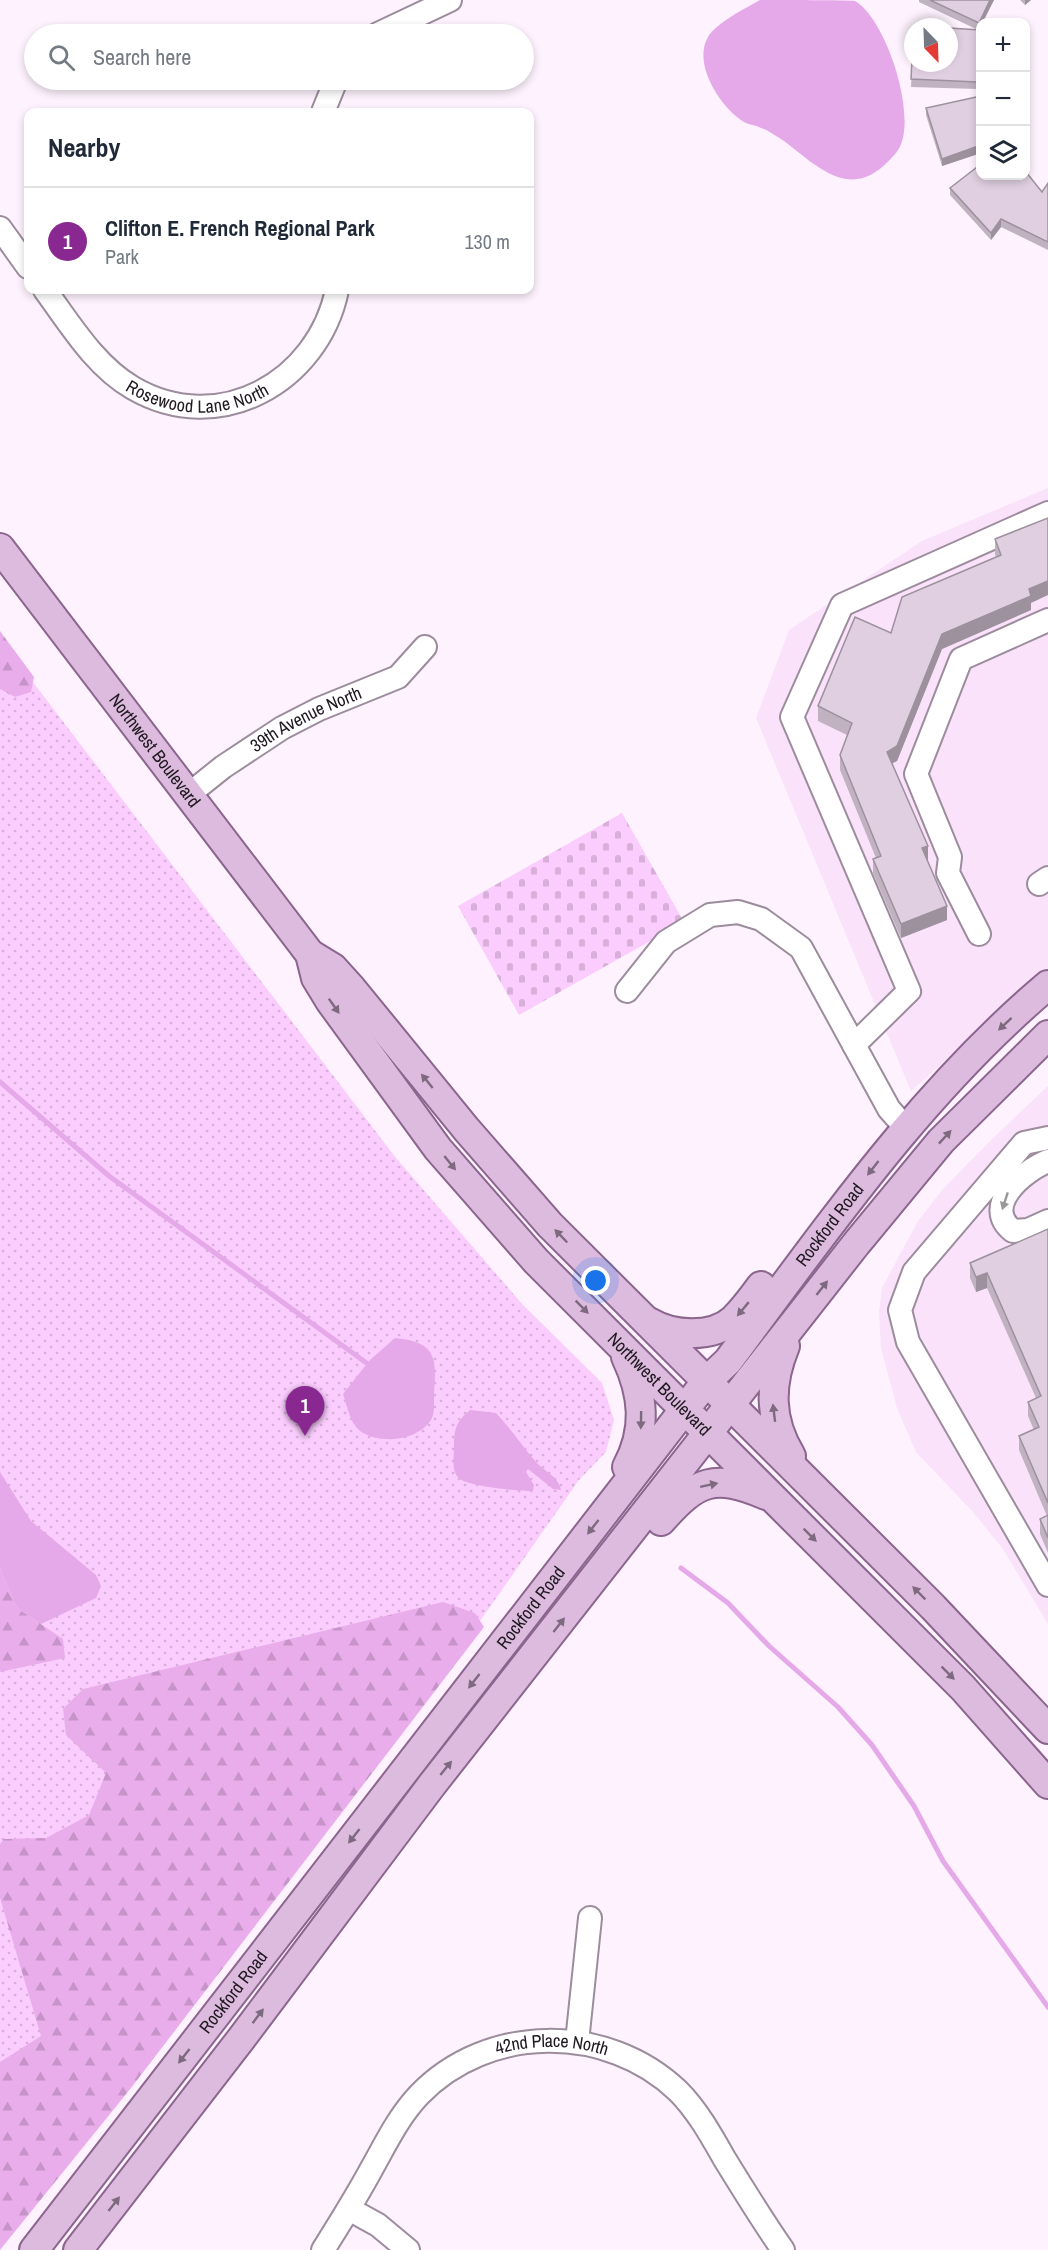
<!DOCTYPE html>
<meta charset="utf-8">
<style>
:root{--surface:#fff;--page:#f2f2f3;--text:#1f2937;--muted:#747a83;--line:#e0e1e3;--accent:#892891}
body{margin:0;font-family:"Archivo Narrow",sans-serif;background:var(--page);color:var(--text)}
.controls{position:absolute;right:18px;top:18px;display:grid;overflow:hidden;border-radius:12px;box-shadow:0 3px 9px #0003}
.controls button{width:54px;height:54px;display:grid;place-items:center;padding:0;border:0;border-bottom:2px solid var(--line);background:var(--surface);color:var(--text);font:30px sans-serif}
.compass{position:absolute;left:904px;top:18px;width:54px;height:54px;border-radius:50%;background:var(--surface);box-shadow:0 3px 9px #0003;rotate:157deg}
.you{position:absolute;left:596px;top:1281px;width:21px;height:21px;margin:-15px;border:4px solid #fff;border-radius:50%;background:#1a73e8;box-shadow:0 0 0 9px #1a73e833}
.badge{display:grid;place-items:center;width:39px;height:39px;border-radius:50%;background:var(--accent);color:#fff;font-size:20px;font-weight:700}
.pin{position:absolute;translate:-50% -50px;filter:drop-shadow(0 2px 3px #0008)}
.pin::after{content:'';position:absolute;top:32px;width:21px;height:18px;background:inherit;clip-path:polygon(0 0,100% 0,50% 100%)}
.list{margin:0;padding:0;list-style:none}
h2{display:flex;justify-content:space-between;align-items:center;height:78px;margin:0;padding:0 24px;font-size:26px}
h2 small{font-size:20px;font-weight:400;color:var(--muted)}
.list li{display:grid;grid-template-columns:39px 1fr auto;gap:18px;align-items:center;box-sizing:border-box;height:108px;padding:0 24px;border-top:2px solid var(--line)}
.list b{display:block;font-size:22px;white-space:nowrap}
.list p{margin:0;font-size:20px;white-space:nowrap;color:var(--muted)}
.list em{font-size:20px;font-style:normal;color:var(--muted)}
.icon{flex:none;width:33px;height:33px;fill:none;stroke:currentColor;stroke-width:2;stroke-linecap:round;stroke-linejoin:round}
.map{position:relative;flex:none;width:1048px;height:2250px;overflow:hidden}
.search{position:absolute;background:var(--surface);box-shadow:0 3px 9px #0003;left:24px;top:24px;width:510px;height:66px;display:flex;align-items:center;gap:15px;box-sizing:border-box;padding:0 21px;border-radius:33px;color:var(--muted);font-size:22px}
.panel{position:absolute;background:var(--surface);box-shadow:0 3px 9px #0003;left:24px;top:108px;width:510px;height:186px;border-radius:12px}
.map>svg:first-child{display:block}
</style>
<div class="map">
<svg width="1048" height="2250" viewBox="0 0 1048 2250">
<defs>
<pattern id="grass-dots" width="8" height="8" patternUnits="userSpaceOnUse" patternTransform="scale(1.5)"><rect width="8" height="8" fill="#fbcdfe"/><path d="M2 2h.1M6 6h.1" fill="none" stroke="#d7afd9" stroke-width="1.8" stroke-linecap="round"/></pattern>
<pattern id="forest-firs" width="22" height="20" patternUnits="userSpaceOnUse" patternTransform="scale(1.5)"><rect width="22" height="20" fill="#e9adec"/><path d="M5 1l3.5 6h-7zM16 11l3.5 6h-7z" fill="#c794ca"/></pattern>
<pattern id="cemetery-stones" width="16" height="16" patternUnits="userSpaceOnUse" patternTransform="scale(1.5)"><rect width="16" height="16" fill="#fbcdfe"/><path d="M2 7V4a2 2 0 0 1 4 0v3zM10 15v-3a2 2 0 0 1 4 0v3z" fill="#d7afd9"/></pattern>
</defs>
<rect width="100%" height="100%" fill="#fdf2fd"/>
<g fill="#f9e2fa">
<path d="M 1048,488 L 1048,970 L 911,1091 L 756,718 L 789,630 L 922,541 Z"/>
<path d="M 1048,1086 L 1048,1624 L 1003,1549 L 973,1512 L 916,1452 L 897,1408 L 881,1348 L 879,1312 L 882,1288 L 918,1221 L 943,1189 L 990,1141 Z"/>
</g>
<path fill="url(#grass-dots)" d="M 0,639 L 396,1158 L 523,1305 L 602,1383 L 614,1420 L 606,1452 L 579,1480 L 473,1631 L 0,2230 Z"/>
<g fill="url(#forest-firs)">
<path d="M 0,631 L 34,677 L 31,692 L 15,697 L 0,689 Z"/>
<path d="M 0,1568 L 17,1608 L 63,1639 L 65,1658 L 0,1672 Z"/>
<path d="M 443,1602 L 475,1613 L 484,1627 L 131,2088 L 0,2250 L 0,2062 L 41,2036 L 0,1898 L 0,1844 L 4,1839 L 46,1838 L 89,1815 L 106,1773 L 66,1735 L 63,1709 L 83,1689 Z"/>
</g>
<path fill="url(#cemetery-stones)" d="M 622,813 L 684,922 L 519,1015 L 458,906 Z"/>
<g fill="#e5a9e9">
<path d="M 760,0 C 776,0 845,0 855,1 C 887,19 921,124 896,153 C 883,168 868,182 846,179 C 822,175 800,152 781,139 C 774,135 768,130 761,128 C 756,125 749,125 744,122 C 721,108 692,64 708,37 C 716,23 746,8 760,0 Z"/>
<path d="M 395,1338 C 436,1342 437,1357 434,1394 C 434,1402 435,1414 431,1420 C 417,1441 380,1445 360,1431 C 350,1423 347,1406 343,1394 L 370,1360 Z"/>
<path d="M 470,1410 L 496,1413 C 511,1429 522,1446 536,1462 C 544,1471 559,1477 561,1490 L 553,1489 L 528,1469 L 526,1472 L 534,1485 L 533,1491 C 520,1491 468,1487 459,1478 C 451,1471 454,1457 454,1447 C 454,1429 456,1422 470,1410 Z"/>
<path d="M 0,1472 L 31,1521 L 96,1575 L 101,1586 L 96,1598 L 41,1624 L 17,1608 L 0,1568 Z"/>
</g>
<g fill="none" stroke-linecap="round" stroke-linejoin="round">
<g stroke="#e5a9e9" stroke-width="5">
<path d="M 0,1082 L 109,1176 L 372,1367"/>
<path d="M 681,1568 L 728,1603 L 769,1646 L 838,1707 L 872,1745 L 914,1806 L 943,1861 L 1048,2007"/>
</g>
<defs>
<g id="minor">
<path d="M 378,34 L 450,0"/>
<path d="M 323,112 L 336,80"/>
<path d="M 0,228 L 28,267"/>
<path id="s1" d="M 45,290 C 70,324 95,366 133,388 C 219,438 318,382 337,290"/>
<path id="s2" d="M 188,795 L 223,767 L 282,728 L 319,709 L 398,677 L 425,647"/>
<path d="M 1039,884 L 1048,878"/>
<path d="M 979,934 L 948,873 L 950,857 L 916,774 L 961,659 L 1048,620"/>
<path d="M 627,991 L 666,942 L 710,915 L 738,912 L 761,919 L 801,948 L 854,1045"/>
<path d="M 905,1127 L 889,1109 L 854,1045 L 909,991 L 792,717 L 842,605 L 1048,513"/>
<path d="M 1048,1138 L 1024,1143 L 914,1272 L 900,1310 L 908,1342 L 1048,1585"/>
<path d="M 1048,1161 C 1023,1171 981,1206 1013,1231 L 1028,1230 L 1048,1221"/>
<path d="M 577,2042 L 590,1918"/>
<path d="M 349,2209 L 378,2225 L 408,2250"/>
<path id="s3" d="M 323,2250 C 340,2223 357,2196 372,2168 C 386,2143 399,2116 419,2095 C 487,2024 607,2023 678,2091 C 697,2110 711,2135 724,2158 C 743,2189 762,2220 783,2250"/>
</g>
<g id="major">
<path id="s4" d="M 0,548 L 310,954 L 333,968 L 352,989 L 467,1130 L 550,1225 L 933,1607 L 1048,1729"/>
<path id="s5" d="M 310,954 L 316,978 L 330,1001 L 438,1149 L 536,1261 L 963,1688 L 1048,1784"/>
<path d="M 649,1322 C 672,1336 712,1339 734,1319 C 744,1309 753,1297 761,1286"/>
<path d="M 785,1346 C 769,1385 769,1420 791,1456"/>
<path d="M 626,1357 C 644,1395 647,1430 627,1467"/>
<path d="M 661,1521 C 697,1480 714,1473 766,1495"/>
<path id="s6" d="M 34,2250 L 673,1424 L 706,1382 L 728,1361 C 827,1229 921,1092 1048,985"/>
<path d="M 78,2250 L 241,2039 L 431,1786 L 856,1244 L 941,1141 L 1048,1035"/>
</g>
</defs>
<use href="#minor" stroke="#9c8c9d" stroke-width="26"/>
<use href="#major" stroke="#8b658e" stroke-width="32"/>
<use href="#minor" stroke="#fff" stroke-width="22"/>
<use href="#major" stroke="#ddbbdf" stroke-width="28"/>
</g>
<g fill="#c1b2c2">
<path d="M 919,0 L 994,0 L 981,22 L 977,89 L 911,87 L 913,39 L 976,29 L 919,2 Z"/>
<path d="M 1020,0 L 1031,0 L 1025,5 Z"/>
<path d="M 981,96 L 981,153 L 942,166 L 926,115 L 926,108 Z"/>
<path d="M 1048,183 L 1048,250 L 1001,227 L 991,240 L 950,195 L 950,188 L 1042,192 Z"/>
<path d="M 995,539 L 1031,603 L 1031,610 L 942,649 L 897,761 L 892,763 L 928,860 L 927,861 L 947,920 L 901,938 L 873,873 L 873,859 L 876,858 L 840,770 L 840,755 L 847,735 L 818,721 L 818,706 L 891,633 L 996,557 L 995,554 Z"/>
<path d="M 1048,1229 L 1048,1553 L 1040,1534 L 1040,1519 L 1047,1516 L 1019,1450 L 1019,1436 L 1034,1430 L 1028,1416 L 1028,1402 L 1036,1398 L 987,1288 L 976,1292 L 970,1278 L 970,1263 Z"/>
</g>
<g fill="#9d919e">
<path d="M 990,0 L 994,0 L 983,22 L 981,22 L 981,27 L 979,31 L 979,23 Z"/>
<path d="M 1025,0 L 1031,0 L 1025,5 Z"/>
<path d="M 981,145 L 981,153 L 942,166 L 942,159 Z"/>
<path d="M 1001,219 L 1001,227 L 991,240 L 991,233 Z"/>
<path d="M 1048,581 L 1048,595 L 1031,603 L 1031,610 L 942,649 L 897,761 L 887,766 L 887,752 L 942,634 L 1029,589 Z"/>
<path d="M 928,846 L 928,860 L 922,863 L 922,848 Z"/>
<path d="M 947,906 L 947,920 L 901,938 L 901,924 Z"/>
<path d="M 987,1273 L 987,1288 L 976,1292 L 976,1277 Z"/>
</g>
<g fill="#e0cfe1" stroke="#9d919e" stroke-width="1.5">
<path d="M 930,0 L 990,0 L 979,23 Z"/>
<path d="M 949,28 L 980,30 L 977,82 L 911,79 L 913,39 L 913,63 L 949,63 Z"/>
<path d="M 981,96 L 981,145 L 942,159 L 926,108 Z"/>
<path d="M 981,164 L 981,176 L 1026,176 L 1026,172 L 1042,192 L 1048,183 L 1048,242 L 1001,219 L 991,233 L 950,188 Z"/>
<path d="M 1048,518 L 1048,581 L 1029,589 L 1031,596 L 942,634 L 897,746 L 887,752 L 928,846 L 922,848 L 947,906 L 901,924 L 873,859 L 881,856 L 840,755 L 852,723 L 818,706 L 855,617 L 891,633 L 902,597 L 1001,555 L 995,539 Z"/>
<path d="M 1048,1229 L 1048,1503 L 1019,1436 L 1039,1427 L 1028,1402 L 1041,1396 L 987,1273 L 976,1277 L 970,1263 Z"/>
<path d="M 1048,1515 L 1048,1538 L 1040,1519 Z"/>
</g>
<defs><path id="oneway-solid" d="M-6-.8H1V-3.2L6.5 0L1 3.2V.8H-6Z" transform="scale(1.5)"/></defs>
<g fill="#7e6a7f">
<use href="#oneway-solid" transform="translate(334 1006) rotate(55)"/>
<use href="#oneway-solid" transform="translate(1005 1024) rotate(137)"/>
<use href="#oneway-solid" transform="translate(427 1081) rotate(-129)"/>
<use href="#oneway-solid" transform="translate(945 1137) rotate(-47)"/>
<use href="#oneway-solid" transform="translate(450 1163) rotate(51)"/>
<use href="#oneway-solid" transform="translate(873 1168) rotate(128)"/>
<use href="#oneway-solid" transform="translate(561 1236) rotate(-134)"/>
<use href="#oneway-solid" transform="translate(822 1288) rotate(-52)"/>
<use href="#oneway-solid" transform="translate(582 1307) rotate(45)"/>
<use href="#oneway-solid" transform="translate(743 1309) rotate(130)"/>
<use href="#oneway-solid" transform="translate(774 1413) rotate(-97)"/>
<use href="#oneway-solid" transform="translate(641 1420) rotate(91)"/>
<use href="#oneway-solid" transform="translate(709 1485) rotate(-12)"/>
<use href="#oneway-solid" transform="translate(593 1527) rotate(128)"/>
<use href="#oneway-solid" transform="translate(810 1535) rotate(45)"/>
<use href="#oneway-solid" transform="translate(919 1593) rotate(-135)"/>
<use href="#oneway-solid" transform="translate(559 1625) rotate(-52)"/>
<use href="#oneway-solid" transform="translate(948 1673) rotate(45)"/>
<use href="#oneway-solid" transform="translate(474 1681) rotate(128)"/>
<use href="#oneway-solid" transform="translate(446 1768) rotate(-51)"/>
<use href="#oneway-solid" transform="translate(354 1836) rotate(128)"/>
<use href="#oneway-solid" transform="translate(258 2016) rotate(-53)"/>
<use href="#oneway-solid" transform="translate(184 2056) rotate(128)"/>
<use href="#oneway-solid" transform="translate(114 2204) rotate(-52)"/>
</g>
<use fill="#9a979a" href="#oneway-solid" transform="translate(1005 1201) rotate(108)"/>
<g text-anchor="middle" stroke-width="4.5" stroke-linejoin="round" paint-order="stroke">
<g font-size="18" fill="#1e181f" stroke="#fdf2fd">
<text dy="6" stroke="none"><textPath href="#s1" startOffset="200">Rosewood Lane North</textPath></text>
<text dy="6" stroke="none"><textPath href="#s2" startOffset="141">39th Avenue North</textPath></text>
<text dy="6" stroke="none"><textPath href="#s4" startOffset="255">Northwest Boulevard</textPath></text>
<text dy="6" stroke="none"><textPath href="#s6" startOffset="1298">Rockford Road</textPath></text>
<text dy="6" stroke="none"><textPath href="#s5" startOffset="558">Northwest Boulevard</textPath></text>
<text dy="6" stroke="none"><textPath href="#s6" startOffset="812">Rockford Road</textPath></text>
<text dy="6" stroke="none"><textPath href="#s6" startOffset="326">Rockford Road</textPath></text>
<text dy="6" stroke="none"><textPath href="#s3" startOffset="330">42nd Place North</textPath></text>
</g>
</g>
</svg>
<div class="controls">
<button>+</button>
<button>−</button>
<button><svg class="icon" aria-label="layers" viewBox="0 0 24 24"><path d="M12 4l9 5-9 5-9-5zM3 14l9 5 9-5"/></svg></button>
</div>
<svg class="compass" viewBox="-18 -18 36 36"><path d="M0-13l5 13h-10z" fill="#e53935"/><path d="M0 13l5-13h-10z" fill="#747a83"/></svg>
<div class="you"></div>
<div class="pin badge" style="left:305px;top:1436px">1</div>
<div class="search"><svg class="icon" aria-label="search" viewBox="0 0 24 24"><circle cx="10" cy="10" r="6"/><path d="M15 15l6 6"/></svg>Search here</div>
<section class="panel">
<h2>Nearby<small></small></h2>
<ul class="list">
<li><span class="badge">1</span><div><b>Clifton E. French Regional Park</b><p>Park</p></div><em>130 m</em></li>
</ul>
</section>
</div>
